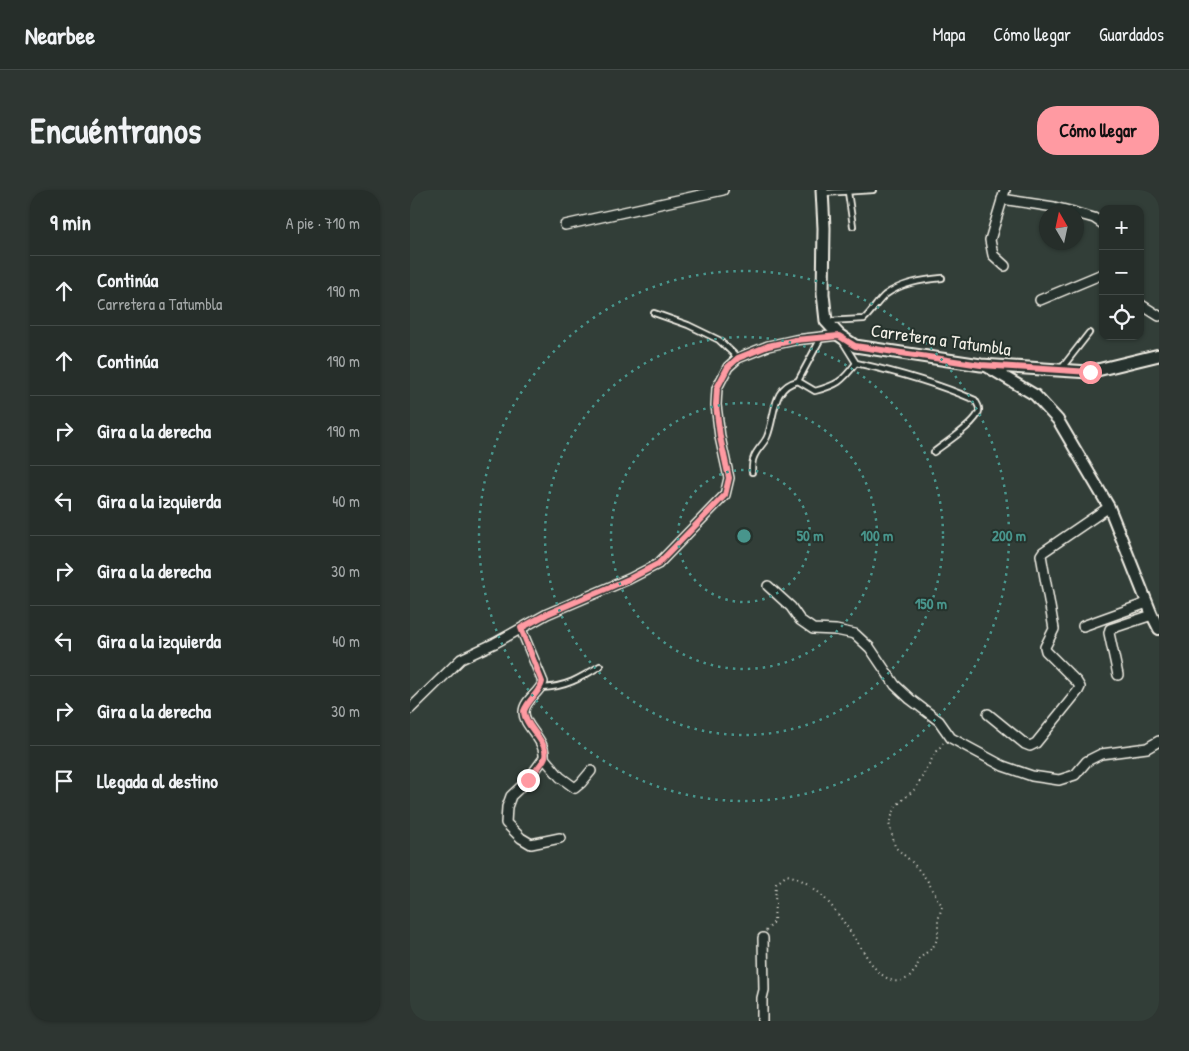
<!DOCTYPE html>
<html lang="es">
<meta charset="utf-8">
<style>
:root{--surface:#262e2a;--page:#2e3632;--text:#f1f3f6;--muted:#a4a8a8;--line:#424a47;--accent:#ff9aa2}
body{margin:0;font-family:"Patrick Hand",sans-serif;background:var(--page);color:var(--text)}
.controls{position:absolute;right:15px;top:15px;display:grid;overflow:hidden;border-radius:10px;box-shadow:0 1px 4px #0004}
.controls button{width:45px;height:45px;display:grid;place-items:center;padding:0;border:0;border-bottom:1px solid var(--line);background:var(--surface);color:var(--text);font:25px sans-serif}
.compass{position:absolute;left:629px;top:15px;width:45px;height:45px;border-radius:50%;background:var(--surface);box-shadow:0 1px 4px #0004;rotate:351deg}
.stop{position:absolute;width:15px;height:15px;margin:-11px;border:4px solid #ff9aa2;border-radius:50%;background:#fff}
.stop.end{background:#ff9aa2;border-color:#fff;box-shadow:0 1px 5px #0008}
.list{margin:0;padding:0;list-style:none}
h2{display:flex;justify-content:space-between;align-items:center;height:65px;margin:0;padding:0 20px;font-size:21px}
h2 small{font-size:16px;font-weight:400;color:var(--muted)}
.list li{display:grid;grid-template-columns:32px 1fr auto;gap:15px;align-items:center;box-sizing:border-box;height:70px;padding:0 20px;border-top:1px solid var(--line)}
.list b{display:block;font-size:19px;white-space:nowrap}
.list p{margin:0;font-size:16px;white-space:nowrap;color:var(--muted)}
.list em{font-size:16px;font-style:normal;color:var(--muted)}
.icon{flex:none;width:28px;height:28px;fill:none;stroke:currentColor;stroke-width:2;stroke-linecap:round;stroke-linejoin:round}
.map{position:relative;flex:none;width:749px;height:831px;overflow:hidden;border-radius:20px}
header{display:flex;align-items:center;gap:30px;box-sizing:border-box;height:70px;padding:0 25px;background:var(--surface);border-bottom:1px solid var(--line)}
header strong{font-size:24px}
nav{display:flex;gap:28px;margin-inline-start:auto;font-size:18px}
.intro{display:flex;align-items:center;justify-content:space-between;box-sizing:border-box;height:120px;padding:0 30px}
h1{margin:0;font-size:35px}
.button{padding:12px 22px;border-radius:20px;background:var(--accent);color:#111;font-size:18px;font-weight:700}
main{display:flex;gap:30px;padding:0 30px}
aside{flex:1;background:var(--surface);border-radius:20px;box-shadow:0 1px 4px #0004}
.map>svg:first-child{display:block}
</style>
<header>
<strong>Nearbee</strong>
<nav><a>Mapa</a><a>Cómo llegar</a><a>Guardados</a></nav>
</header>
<div class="intro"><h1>Encuéntranos</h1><a class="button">Cómo llegar</a></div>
<main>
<aside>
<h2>9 min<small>A pie · 710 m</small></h2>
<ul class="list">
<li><svg class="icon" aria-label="ahead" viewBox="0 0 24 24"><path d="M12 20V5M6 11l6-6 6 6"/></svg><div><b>Continúa</b><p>Carretera a Tatumbla</p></div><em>190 m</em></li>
<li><svg class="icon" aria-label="ahead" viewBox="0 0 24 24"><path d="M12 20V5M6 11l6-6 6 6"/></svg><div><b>Continúa</b></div><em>190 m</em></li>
<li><svg class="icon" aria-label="right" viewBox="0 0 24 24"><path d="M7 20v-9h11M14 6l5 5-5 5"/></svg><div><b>Gira a la derecha</b></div><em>190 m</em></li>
<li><svg class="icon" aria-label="left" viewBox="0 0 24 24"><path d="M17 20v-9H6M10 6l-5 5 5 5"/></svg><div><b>Gira a la izquierda</b></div><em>40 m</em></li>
<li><svg class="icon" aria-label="right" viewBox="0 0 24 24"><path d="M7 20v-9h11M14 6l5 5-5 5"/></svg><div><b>Gira a la derecha</b></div><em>30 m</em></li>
<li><svg class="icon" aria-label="left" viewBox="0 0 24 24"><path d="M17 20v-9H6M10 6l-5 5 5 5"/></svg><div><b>Gira a la izquierda</b></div><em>40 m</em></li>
<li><svg class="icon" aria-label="right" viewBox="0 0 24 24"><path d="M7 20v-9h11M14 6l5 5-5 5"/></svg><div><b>Gira a la derecha</b></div><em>30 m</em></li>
<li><svg class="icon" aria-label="arrive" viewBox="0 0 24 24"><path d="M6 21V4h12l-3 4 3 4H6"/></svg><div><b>Llegada al destino</b></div></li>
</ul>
</aside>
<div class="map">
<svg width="749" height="831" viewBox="0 0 749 831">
<rect width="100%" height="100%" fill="#323e38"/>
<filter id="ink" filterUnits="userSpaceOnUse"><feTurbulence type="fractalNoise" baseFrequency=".02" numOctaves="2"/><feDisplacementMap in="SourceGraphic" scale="10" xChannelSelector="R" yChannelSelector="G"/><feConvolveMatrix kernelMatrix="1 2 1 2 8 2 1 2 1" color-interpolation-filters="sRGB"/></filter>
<g filter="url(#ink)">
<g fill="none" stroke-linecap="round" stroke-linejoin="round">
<defs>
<g id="service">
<path d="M 438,2 L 443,36"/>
<path d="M 413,3 L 463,0"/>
<path d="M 244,123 L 278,135 L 309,150 L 328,168"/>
<path d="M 418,131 L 454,129 C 462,122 467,112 475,105 C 491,93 512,90 532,88"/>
<path d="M 433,152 L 446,173 C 487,182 526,193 565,210 C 567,214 570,217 569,221 C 567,233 534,254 524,262"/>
<path d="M 651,179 L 679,143"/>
<path d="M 388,191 L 405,201 C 427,195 432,192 446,173"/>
<path d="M 342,282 C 342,278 342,271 344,267 C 347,259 354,254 357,247 C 366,226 361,197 388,191 L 411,148"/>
<path d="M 131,498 C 156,497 169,489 190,476"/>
</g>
<g id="minor">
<path d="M 595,0 L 580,50 L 583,65 L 595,76"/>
<path d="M 592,9 L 644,17 L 664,22"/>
<path d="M 666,23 L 684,28 L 693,34"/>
<path d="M 155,35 L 313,0"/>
<path d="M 630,110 L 690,85"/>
<path d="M 730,114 L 749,126"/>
<path d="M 358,396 L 381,417 L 390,430 L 403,439 L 426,440 L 445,444 L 460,458 L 485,495 L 500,509 L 529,531 L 541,548 L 593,576 L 622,586 L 649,590 L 665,585 L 677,571 L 691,564 L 737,558 L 749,551"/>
<path d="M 673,436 L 737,413"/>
<path d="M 111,439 L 133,492 C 130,503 114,510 114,522 C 113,536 136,549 134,568 L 150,587 L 165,598 L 171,593 L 181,581"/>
<path d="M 708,485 L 699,443 L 700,439 L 742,425"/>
<path d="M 0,519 L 51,469 L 85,453 L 137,424 L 219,389 L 248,374 L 315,305 L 319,288 L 310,247 L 306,215 L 307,198 L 318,177 L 328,168 L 358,156 L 385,150 L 429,145"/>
<path d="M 578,524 L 615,554 L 620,556 L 626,553 L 668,501 L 670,497 L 667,492 L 636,461 L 635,457 L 644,439 L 631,365 L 633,362 L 699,317"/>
<path d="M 134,568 L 118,590 L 101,606 L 97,617 L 96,633 L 111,648 L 121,654 L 150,648"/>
<path d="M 352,831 L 352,808 L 354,800 L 353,748"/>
</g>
<path id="tertiary" d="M 576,176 L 625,205 L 648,230 L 699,317 L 742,425 L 749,439"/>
<path id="secondary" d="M 412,0 L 414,38 L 413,104 L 416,131 L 429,145 L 445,156 L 571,175 L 679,182 L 749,165"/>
</defs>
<use href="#service" stroke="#f4f1e8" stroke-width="8"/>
<use href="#minor" stroke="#f4f1e8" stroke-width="12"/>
<use href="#tertiary" stroke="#f4f1e8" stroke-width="14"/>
<use href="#secondary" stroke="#f4f1e8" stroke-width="15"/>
<path stroke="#f4f1e8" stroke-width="2" stroke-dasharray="1 4" stroke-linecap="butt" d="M 356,741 L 364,732 L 366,694 L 377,685 C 412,693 433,732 452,759 C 459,771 469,787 484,791 C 489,792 495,789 499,788 L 506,779 L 510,768 L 523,757 L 528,748 L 528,731 L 532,716 L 517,690 L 503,673 L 485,657 L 479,633 L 486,616 L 506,598 L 523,567 L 533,553"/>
<use href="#service" stroke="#26332d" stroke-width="4.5"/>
<use href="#minor" stroke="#26332d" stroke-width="9"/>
<use href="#tertiary" stroke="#26332d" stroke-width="10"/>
<use href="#secondary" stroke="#26332d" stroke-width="11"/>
</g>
</g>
<g fill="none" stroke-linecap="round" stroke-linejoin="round" filter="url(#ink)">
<path stroke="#ff9aa2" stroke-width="6" d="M 118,590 C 123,583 132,575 135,567 C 139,552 114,536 114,521 C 118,510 130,502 132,492 L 111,438 L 137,424 L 219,389 L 248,374 L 315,305 L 319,288 L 310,247 L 306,215 L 307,198 L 318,177 L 328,168 L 358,156 L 385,150 L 429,146 L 445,156 L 571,175 L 680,182"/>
</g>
<g fill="none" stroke="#48958c" stroke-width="2.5" stroke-dasharray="2.5 5">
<circle cx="334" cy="346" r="66"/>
<circle cx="334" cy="346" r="133"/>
<circle cx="334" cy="346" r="199"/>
<circle cx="334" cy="346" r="265"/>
</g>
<g text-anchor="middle" stroke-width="4" stroke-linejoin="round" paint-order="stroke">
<g font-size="18" fill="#f4f1e8" stroke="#26332d">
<text transform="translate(531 150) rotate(8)" y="6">Carretera a Tatumbla</text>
</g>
</g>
<circle cx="334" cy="346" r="8" fill="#48958c" stroke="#26332d" stroke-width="2.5"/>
<g font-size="15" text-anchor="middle" font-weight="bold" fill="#48958c" stroke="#26332d" stroke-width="4" stroke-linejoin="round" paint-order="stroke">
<text x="400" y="351">50 m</text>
<text x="467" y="351">100 m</text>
<text x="599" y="351">200 m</text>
<text x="521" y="419">150 m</text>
</g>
</svg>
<div class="controls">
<button>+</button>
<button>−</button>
<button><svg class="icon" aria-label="locate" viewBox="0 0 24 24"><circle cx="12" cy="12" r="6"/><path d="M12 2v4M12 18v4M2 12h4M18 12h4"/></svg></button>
</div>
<svg class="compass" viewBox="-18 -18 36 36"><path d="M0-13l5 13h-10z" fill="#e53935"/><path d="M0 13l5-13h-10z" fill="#a4a8a8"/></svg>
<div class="stop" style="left:680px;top:182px"></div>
<div class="stop end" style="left:118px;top:590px"></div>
</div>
</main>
